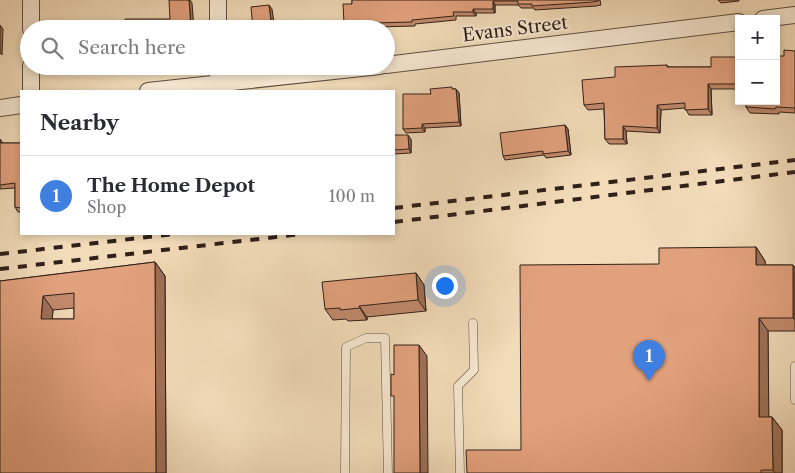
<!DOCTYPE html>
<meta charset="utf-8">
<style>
:root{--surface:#fff;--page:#f2f2f3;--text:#2b2b33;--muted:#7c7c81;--line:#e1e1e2;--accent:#ea580c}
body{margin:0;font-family:"Libre Caslon Text",serif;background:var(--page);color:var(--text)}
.controls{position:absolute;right:15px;top:15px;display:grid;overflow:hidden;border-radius:0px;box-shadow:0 2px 8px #0003}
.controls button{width:45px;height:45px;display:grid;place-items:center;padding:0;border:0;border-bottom:1px solid var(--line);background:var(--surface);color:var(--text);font:25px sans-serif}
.you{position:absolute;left:444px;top:285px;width:18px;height:18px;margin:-12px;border:4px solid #fff;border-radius:50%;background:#1a73e8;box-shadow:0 0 0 8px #1a73e833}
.badge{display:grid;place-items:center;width:32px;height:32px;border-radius:50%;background:var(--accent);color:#fff;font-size:16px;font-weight:700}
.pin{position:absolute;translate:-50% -41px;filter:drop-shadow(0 1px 2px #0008)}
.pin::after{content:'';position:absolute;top:26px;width:18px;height:15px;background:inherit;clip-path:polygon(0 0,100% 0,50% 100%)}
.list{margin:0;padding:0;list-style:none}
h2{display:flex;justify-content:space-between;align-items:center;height:65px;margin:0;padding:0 20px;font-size:21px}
h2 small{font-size:16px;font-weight:400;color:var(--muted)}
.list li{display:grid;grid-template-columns:32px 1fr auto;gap:15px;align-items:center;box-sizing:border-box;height:80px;padding:0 20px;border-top:1px solid var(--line)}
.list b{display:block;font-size:19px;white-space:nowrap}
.list p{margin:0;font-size:16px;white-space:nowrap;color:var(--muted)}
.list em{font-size:16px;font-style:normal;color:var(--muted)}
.icon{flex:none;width:28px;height:28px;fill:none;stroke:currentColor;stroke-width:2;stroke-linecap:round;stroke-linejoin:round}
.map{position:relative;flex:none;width:795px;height:473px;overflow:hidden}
.search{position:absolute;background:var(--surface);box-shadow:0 2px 8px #0003;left:20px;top:20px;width:375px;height:55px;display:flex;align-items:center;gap:12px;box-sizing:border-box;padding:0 18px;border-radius:28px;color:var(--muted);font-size:19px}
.panel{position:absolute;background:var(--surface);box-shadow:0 2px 8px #0003;left:20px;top:90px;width:375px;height:145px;border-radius:0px}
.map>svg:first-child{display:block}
</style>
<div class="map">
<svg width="795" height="473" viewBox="0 0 795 473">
<rect width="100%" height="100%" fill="#f2dbb9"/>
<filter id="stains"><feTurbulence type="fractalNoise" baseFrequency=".004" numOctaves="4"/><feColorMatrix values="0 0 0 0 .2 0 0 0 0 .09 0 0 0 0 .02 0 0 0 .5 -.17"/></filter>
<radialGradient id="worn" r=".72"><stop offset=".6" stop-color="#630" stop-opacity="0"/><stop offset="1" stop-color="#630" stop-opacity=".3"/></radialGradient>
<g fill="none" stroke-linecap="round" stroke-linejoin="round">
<defs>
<g id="service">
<path d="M 795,366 L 795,400"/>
<path d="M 345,473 L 346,347 L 366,338 L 385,338 L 388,473"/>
<path d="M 460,473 L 458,386 L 474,370 L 473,323"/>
</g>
<g id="minor">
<path d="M 218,0 L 218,29"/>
<path d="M 763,19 L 795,15"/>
<path d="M 31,29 L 31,0"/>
<path d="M 386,65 L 739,22"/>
<path d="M 218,66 L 218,84"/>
<path d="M 31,91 L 31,66"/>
<path d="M 148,91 L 380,66"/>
<path d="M 0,108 L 21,105"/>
</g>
</defs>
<use href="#service" stroke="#604f41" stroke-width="9"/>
<use href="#minor" stroke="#604f41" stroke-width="18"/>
<use href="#service" stroke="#f7e8d2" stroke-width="8"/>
<use href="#minor" stroke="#f7e8d2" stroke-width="16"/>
<g stroke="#302019" stroke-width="4" stroke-dasharray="9 9" stroke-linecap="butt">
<path d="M 394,208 L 795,160"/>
<path d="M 394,222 L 795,172"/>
<path d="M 0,254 L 174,234"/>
<path d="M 0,269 L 302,234"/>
</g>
</g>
<g fill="#c28a6c" stroke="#302019" fill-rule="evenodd">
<path d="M 352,0 L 600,0 L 601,5 L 596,6 L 535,10 L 534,8 L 521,8 L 518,5 L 495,5 L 495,13 L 476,13 L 476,16 L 456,16 L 456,20 L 415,24 L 415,26 L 377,27 L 377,29 L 355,29 L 354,27 L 347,27 L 344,23 L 352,4 Z"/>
<path d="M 718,0 L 739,0 L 739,1 L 721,3 Z"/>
<path d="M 795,51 L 795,113 L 779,112 L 779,114 L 750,113 L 746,107 L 784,56 Z"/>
<path d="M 739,57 L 739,89 L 711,89 L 712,115 L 689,115 L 685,108 L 661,110 L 660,133 L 626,131 L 627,144 L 609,144 L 605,139 L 604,109 L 588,110 L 584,105 L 615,77 L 667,65 L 669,67 L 711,67 Z"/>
<path d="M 60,66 L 73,66 L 61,67 Z"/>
<path d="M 453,89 L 456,89 L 459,93 L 461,126 L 425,128 L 425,132 L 406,133 L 403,129 L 431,94 Z"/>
<path d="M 565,125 L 568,129 L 571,155 L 546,158 L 544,155 L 505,160 L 503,156 Z"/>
<path d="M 394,135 L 411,139 L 411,153 L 394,154 Z"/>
<path d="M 0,139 L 3,143 L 21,143 L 21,212 L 18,212 L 15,207 L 15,188 L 0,189 Z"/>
<path d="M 756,247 L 765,261 L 765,265 L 793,265 L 795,268 L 795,331 L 768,331 L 768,417 L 772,417 L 782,430 L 782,473 L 467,473 L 521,450 L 659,264 Z"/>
<path d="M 155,262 L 165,276 L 166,473 L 0,473 L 0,281 ZM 74,308 L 74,319 L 52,319 L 53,310 Z"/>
<path d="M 416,273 L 424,285 L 426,311 L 367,317 L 367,320 L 348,321 L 346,319 L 333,320 L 325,309 Z"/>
</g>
<g fill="#9e7158" stroke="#302019">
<path d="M 189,0 L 190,0 L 192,3 L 194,29 L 191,29 Z"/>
<path d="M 493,1 L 495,5 L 495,13 L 493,9 Z"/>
<path d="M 269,5 L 272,9 L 275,29 L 272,29 Z"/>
<path d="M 473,9 L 476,13 L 476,16 L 473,12 Z"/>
<path d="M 0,25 L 3,29 L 2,55 L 0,53 Z"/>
<path d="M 708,84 L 711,89 L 712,115 L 708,109 Z"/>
<path d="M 456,89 L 459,93 L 461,126 L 459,122 Z"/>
<path d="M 657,105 L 661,110 L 660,133 L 657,128 Z"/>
<path d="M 422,124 L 425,128 L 425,132 L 422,128 Z"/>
<path d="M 565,125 L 568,129 L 571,155 L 568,151 Z"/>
<path d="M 623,126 L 626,131 L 627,144 L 623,139 Z"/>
<path d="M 408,135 L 411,139 L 411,153 L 409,149 Z"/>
<path d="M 756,247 L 765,261 L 766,278 L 756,265 Z"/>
<path d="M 155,262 L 165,276 L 166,473 L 156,473 Z"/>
<path d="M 793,265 L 795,268 L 795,320 L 793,318 Z"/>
<path d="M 416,273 L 424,285 L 426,311 L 418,300 Z"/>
<path d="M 43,296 L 53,310 L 51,333 L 41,319 Z"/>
<path d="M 359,306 L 367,317 L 367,320 L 360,308 Z"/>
<path d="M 759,318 L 768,331 L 769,431 L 759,417 Z"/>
<path d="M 419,345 L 427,356 L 428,473 L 420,473 Z"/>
<path d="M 772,417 L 782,430 L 782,473 L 775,473 L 773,470 Z"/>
</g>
<g fill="#e2a17d" stroke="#302019" fill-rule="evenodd">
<path d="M 169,0 L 189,0 L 191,29 L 54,29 L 54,27 L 76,25 L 76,23 L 125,23 L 125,19 L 170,19 Z"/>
<path d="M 352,0 L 598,0 L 598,1 L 593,2 L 532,6 L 532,4 L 518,4 L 518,1 L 493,1 L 493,9 L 473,9 L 473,12 L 453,12 L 454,16 L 412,20 L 412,22 L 374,23 L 374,25 L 354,27 L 353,22 L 344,23 L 343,4 L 352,4 Z"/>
<path d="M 269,5 L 272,29 L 253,29 L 251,7 Z"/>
<path d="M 784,50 L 795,51 L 795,108 L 776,107 L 775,109 L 746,107 L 746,101 L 776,101 L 776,56 L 784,56 Z"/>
<path d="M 711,57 L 739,57 L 739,84 L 708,84 L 708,109 L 685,110 L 685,103 L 657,105 L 657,128 L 623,126 L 623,139 L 605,139 L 604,103 L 584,105 L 582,80 L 615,77 L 615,67 L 667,65 L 667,67 L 711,67 Z"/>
<path d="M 452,87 L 452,89 L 456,89 L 459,122 L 422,124 L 422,128 L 403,129 L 403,94 L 431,94 L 430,89 Z"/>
<path d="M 565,125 L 568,151 L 543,154 L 543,151 L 503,156 L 500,133 Z"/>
<path d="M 394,135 L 408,135 L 409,149 L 394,150 Z"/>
<path d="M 0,139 L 0,143 L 21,143 L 21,208 L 15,207 L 15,183 L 0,185 Z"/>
<path d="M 756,247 L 756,265 L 793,265 L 793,318 L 759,318 L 759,417 L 772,417 L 773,470 L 761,470 L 761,473 L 467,473 L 466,450 L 521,450 L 520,265 L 659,264 L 659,248 Z"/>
<path d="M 155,262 L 156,473 L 0,473 L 0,281 ZM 74,293 L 74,319 L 41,319 L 43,296 Z"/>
<path d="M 416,273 L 418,300 L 359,306 L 360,308 L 340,310 L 340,308 L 325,309 L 322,282 Z"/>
<path d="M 394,345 L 419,345 L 420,473 L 394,473 L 394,396 L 391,396 L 391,374 L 394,375 Z"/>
</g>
<g text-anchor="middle" stroke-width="4" stroke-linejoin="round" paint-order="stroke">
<g font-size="18" fill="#302019" stroke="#f7e8d2">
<text transform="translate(515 29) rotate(-7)" y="6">Evans Street</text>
</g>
</g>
<rect width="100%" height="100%" filter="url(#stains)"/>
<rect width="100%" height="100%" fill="url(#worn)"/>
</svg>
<div class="controls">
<button>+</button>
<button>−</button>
</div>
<div class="you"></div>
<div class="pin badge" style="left:649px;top:381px;background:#3f7fe0">1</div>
<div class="search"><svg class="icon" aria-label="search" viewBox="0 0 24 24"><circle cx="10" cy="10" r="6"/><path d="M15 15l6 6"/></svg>Search here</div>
<section class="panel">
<h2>Nearby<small></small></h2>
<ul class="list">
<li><span class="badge" style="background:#3f7fe0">1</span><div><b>The Home Depot</b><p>Shop</p></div><em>100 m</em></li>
</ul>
</section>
</div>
